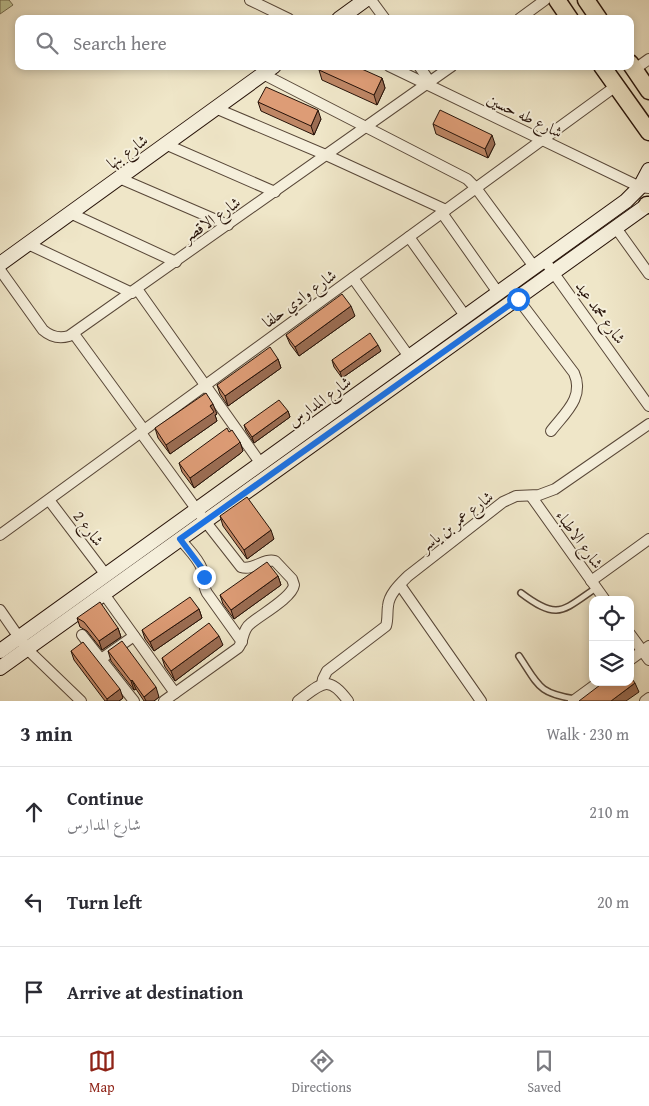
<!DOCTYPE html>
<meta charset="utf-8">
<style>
:root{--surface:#fff;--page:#f7f7f7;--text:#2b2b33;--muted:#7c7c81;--line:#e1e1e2;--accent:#8f2418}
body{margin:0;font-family:"Gentium Book Plus",Amiri,serif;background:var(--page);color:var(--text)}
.controls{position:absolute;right:15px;bottom:15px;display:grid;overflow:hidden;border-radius:10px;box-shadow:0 2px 8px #0003}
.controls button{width:45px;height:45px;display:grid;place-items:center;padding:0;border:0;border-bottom:1px solid var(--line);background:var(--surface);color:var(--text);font:25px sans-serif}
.stop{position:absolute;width:15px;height:15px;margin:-11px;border:4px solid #1a73e8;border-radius:50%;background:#fff}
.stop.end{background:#1a73e8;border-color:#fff;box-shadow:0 1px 5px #0008}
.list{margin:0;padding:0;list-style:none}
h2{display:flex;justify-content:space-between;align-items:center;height:65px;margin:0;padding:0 20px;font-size:21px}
h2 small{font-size:16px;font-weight:400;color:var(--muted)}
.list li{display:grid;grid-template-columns:32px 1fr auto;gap:15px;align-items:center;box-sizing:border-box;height:90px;padding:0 20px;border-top:1px solid var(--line)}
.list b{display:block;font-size:19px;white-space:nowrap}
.list p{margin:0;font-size:16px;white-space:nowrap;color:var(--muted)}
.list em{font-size:16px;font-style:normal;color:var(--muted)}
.icon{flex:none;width:28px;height:28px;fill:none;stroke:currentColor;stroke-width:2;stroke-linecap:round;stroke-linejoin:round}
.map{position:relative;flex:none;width:649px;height:701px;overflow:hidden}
.search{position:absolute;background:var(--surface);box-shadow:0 2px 8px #0003;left:15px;right:15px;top:15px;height:55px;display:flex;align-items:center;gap:12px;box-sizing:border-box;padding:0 18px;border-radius:10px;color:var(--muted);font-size:19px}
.sheet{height:335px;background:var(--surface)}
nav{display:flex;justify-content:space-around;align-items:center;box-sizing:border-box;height:70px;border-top:1px solid var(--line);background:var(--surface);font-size:14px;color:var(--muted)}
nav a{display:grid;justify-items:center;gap:2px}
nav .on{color:var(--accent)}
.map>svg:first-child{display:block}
</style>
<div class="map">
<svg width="649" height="701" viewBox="0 0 649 701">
<rect width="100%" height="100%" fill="#efe6c8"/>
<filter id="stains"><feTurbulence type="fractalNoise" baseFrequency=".004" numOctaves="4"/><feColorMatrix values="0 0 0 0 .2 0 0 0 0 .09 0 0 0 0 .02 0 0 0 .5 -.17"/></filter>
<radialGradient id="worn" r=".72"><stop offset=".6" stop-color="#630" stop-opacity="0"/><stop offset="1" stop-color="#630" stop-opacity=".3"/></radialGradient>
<path fill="#bec393" stroke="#726a4e" d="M 0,0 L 9,0 L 13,5 L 0,14 Z"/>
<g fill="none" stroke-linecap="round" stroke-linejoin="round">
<defs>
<g id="service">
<path d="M 521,593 C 558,621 562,611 596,588"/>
<path d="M 519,656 C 539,686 538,693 575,699"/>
</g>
<g id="minor">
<path d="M 250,0 L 289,19"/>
<path d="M 371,0 L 385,19"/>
<path d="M 519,19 L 545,0"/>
<path d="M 389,66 L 640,187 L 649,188"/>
<path d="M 419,66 L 430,82"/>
<path d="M 635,69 L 649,59"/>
<path d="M 263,74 L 467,179 L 476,188 L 535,268"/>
<path d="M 215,108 L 326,155 L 446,210"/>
<path d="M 165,144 L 275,192"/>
<path d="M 119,178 L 228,225"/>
<path d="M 70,213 L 176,262"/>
<path d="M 442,213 L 499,294"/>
<path d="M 616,228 L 649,274"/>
<path d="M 409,237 L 466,317"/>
<path d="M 28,244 L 132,293"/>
<path d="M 545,261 L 649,406"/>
<path d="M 0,270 L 43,330 C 51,337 59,339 69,336 L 452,66"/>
<path d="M 353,278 L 410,358"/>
<path d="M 137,289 L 261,464"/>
<path d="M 518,299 L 574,373 C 585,397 565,413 551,431"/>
<path d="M 74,334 L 144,430"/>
<path d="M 141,433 L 205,521 L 241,567 C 253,571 263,558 275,561 L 292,579 L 294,585 C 292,598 260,615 250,624 C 242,630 244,641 238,648 L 164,701"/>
<path d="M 531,496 L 605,600"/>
<path d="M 49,500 L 106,575"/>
<path d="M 0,535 L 616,86"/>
<path d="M 180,539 C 187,548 198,558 202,569 C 205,577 202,585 207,593 L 242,642"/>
<path d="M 591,581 L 649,539"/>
<path d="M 400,585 L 481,701"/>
<path d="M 104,594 L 175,693"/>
<path d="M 0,610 L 27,649 L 81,701"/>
<path d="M 630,634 L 649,660"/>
<path d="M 82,635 L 134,701"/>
<path d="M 101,659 L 134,636"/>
<path d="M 630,660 L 649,646"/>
<path d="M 322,684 L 323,679 L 327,671 L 386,626 C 388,620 387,613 388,606 C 389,594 400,584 408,576 L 503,502 L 516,496 L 539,495 L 555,489 L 649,424"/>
<path d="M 298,701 C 321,684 328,673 348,701"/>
<path d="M 573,701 L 599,682"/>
<path d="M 645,701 L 649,698"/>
</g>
<g id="secondary">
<path d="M 339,19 L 365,0"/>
<path d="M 0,264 L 274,66"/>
<path d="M 0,651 L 626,201 L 640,187 L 649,170"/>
<path d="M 0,668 L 649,204"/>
</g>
<g id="primary">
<path d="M 557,0 L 570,19"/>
<path d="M 586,0 L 599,19"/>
<path d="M 630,63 L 649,91"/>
<path d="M 602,66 L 649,132"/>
<path d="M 647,205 L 649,205"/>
</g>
</defs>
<use href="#service" stroke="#584738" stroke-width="8"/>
<use href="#minor" stroke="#584738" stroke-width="12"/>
<use href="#secondary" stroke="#261208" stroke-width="16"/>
<use href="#primary" stroke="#261208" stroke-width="19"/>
<use href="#service" stroke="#f5efdb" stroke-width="5"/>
<use href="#minor" stroke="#f5efdb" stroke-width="10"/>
<use href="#secondary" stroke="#f5efdb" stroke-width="14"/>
<use href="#primary" stroke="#efe6c8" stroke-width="16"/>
</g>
<g fill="#be8665" stroke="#261208">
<path d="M 319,70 L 382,78 L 385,88 L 377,105 L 322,80 Z"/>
<path d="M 258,102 L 321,119 L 314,135 L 261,111 Z"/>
<path d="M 433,124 L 495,144 L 488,158 L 436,134 Z"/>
<path d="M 355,316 L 299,356 L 290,344 L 286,335 Z"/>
<path d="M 381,351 L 342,378 L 334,367 L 332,360 Z"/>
<path d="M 278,359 L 281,368 L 228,406 L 220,394 L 217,385 Z"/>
<path d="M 288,411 L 290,417 L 254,443 L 246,431 L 244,425 Z"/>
<path d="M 217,414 L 215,415 L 217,421 L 170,454 L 158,438 L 155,428 Z"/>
<path d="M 240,442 L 243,451 L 241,453 L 194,488 L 182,472 L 179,463 Z"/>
<path d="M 220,516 L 274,539 L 247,559 L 223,526 Z"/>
<path d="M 278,576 L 281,585 L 234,619 L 223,604 L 220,595 Z"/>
<path d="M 199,609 L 202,618 L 154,651 L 145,639 L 142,630 Z"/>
<path d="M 77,618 L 118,628 L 121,637 L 102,650 L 87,631 L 80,627 Z"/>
<path d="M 223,645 L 175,681 L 165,667 L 162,658 Z"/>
<path d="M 71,651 L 123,698 L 119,701 L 105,701 L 74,660 Z"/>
<path d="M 108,651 L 159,697 L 154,701 L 144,701 L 136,689 L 134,690 L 111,661 Z"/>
</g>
<g fill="#9b6d53" stroke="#261208">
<path d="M 382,78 L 385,88 L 377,105 L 374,95 Z"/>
<path d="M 318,110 L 321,119 L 314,135 L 311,126 Z"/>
<path d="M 492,135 L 495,144 L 488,158 L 485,149 Z"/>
<path d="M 351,306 L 355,316 L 299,356 L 295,347 Z"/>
<path d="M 378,345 L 381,351 L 342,378 L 340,372 Z"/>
<path d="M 278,359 L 281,368 L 228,406 L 225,396 Z"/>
<path d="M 213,404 L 217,414 L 215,415 L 217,421 L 170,454 L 166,445 Z"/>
<path d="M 288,411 L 290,417 L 254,443 L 252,437 Z"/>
<path d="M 240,442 L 243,451 L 241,453 L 194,488 L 190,478 Z"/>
<path d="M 271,530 L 274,539 L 247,559 L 244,550 Z"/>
<path d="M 278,576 L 281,585 L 234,619 L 231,610 Z"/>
<path d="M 199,609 L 202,618 L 154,651 L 150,642 Z"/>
<path d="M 118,628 L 121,637 L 102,650 L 99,641 Z"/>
<path d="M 219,636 L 223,645 L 175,681 L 171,671 Z"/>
<path d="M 132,680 L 136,689 L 134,690 L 131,681 Z"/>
<path d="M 635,683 L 639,692 L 626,701 L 611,701 Z"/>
<path d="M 156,687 L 159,697 L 154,701 L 146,701 L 144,697 Z"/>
<path d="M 120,689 L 123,698 L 119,701 L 107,701 L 107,699 Z"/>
</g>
<g fill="#dd9c76" stroke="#261208">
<path d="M 321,66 L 355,66 L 382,78 L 374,95 L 319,70 Z"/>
<path d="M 266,87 L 318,110 L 311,126 L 258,102 Z"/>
<path d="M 440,110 L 492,135 L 485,149 L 433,124 Z"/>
<path d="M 342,294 L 351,306 L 295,347 L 286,335 Z"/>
<path d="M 370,333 L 378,345 L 340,372 L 332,360 Z"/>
<path d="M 270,347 L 278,359 L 225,396 L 217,385 Z"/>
<path d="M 206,393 L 213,404 L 210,406 L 214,412 L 166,445 L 155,428 Z"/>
<path d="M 279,400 L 288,411 L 252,437 L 244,425 Z"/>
<path d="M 227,428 L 229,432 L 232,430 L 240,442 L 238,444 L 190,478 L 179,463 Z"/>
<path d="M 247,497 L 271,530 L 244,550 L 220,516 Z"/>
<path d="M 267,562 L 278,576 L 231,610 L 220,595 Z"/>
<path d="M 190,597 L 199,609 L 150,642 L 142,630 Z"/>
<path d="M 100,602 L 118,628 L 99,641 L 84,622 L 77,618 Z"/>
<path d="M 209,623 L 219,636 L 171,671 L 162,658 Z"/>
<path d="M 122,641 L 156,687 L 144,697 L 132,680 L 131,681 L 108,651 Z"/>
<path d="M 83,642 L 120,689 L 107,699 L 71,651 Z"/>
<path d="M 630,676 L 635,683 L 611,701 L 579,701 L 604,682 L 630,682 Z"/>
</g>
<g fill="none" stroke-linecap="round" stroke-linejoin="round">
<path stroke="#1a73e8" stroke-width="6" d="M 204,577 L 201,567 L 180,539 L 518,299"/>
</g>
<g text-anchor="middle" stroke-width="4" stroke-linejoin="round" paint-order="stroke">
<g font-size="16" fill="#261208" stroke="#f5efdb">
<text transform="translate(525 115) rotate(26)" y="6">شارع طه حسين</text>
<text transform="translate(127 151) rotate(-36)" y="6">شارع بنها</text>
<text transform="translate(211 219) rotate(-35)" y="6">شارع الاقصر</text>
<text transform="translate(299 298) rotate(-36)" y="6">شارع وادي حلفا</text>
<text transform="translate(601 312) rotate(54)" y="6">شارع محمد عيد</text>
<text transform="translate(319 401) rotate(-36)" y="6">شارع المدارس</text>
<text transform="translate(456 521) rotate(-38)" y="6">شارع عمر بن ياسر</text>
<text transform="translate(89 528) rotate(53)" y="6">شارع 2</text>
<text transform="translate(580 539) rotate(54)" y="6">شارع الاطباء</text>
</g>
</g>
<rect width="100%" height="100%" filter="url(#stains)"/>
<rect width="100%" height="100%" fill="url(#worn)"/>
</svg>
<div class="controls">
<button><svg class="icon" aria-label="locate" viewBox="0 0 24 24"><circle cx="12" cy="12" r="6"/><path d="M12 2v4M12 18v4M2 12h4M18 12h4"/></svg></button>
<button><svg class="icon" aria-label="layers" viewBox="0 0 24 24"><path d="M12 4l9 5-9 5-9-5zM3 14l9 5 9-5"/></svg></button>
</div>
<div class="stop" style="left:518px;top:299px"></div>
<div class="stop end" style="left:204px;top:577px"></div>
<div class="search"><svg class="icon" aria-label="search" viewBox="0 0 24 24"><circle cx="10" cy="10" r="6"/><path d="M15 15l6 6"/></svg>Search here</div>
</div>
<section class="sheet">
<h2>3 min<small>Walk · 230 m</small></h2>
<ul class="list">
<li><svg class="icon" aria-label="ahead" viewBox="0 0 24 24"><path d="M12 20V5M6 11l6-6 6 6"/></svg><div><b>Continue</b><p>شارع المدارس</p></div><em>210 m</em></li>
<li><svg class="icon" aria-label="left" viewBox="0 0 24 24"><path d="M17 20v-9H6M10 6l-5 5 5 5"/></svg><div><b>Turn left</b></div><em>20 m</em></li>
<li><svg class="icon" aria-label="arrive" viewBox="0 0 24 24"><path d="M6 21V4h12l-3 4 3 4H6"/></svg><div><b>Arrive at destination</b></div></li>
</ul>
</section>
<nav>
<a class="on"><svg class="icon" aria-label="map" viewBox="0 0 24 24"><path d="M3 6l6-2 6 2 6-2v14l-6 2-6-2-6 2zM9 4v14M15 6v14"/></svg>Map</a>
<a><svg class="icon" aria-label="directions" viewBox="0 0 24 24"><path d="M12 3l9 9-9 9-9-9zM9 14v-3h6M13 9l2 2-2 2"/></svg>Directions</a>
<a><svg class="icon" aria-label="saved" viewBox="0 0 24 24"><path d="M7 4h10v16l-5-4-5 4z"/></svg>Saved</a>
</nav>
